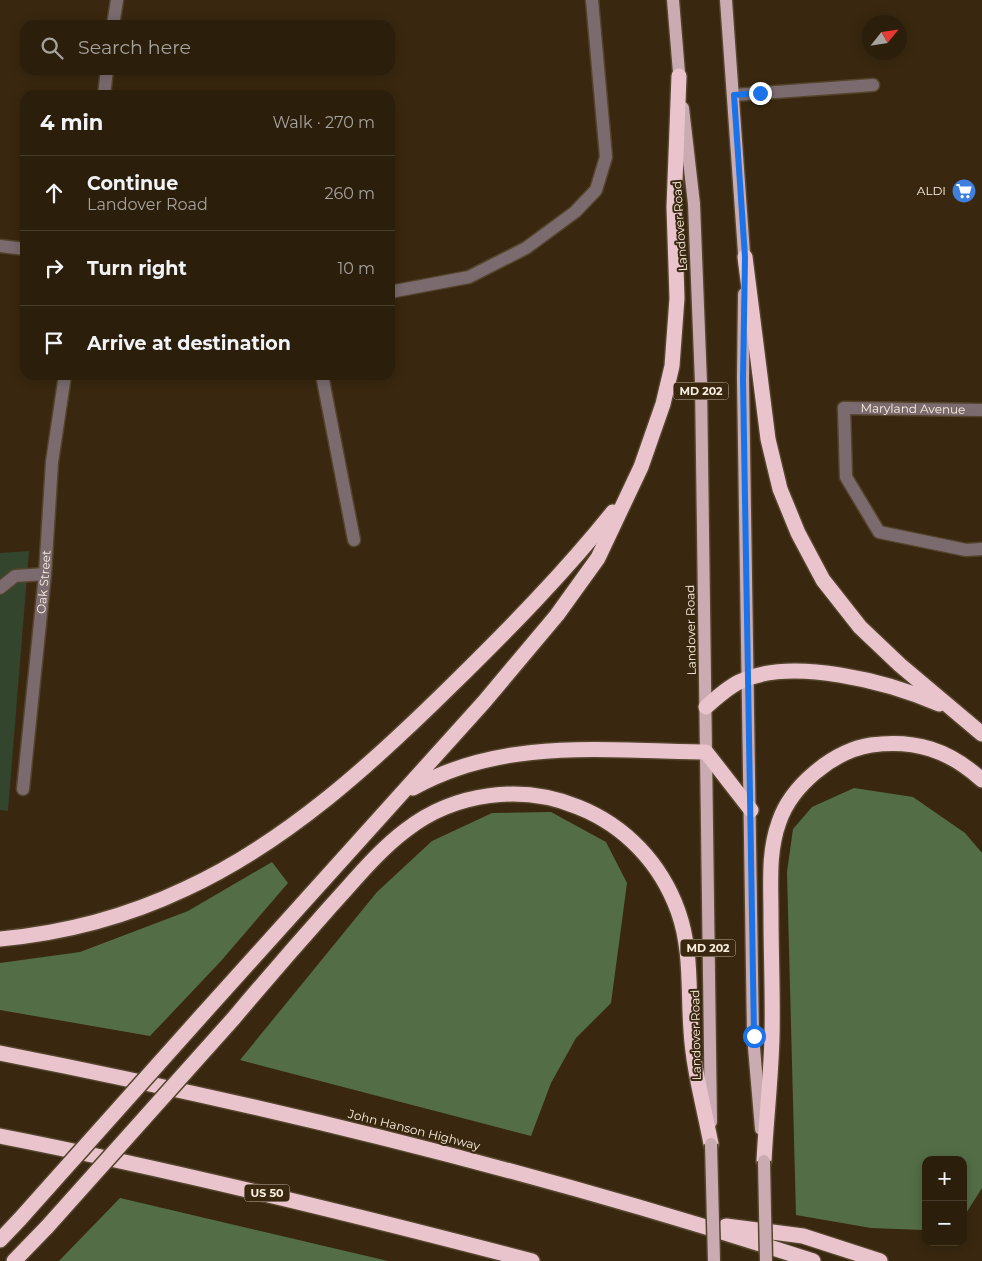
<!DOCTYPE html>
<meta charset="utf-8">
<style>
:root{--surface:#2b1e0b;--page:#332714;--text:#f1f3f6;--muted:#a6a29d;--line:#473c2c}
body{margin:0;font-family:Montserrat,sans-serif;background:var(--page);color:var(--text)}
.controls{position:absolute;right:15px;bottom:15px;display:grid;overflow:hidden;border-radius:10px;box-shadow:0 2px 12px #0003}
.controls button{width:45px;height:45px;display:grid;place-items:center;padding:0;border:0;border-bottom:1px solid var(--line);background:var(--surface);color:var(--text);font:25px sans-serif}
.compass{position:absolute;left:862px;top:15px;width:45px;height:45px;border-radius:50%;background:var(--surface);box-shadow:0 2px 12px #0003;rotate:60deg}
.stop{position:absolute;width:15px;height:15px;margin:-11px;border:4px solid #1a73e8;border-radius:50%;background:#fff}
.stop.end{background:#1a73e8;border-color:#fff;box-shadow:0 1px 5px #0008}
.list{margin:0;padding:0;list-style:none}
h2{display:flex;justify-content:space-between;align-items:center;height:65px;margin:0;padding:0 20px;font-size:21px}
h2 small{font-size:16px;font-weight:400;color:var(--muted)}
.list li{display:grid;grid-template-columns:32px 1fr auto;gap:15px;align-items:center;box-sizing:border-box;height:75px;padding:0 20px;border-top:1px solid var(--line)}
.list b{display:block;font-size:19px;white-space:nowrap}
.list p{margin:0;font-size:16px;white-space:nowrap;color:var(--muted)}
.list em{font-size:16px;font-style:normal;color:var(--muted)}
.icon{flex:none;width:28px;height:28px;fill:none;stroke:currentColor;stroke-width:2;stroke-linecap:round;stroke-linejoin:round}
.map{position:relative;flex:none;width:982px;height:1261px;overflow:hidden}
.search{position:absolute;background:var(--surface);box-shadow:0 2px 12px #0003;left:20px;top:20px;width:375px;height:55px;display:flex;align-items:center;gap:12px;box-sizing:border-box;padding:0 18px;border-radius:15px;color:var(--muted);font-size:19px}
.panel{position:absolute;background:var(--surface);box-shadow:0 2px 12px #0003;left:20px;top:90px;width:375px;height:290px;border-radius:15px}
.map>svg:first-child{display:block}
</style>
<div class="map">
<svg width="982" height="1261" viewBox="0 0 982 1261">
<rect width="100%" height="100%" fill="#39280f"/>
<path fill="#34452d" d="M 29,551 L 8,811 L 0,810 L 0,553 Z"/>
<g fill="#536e47">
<path d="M 854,788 L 913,797 L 965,833 L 982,853 L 982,1188 L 963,1218 L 963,1160 L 926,1160 L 926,1229 L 924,1230 L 871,1228 L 796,1215 L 787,872 L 793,829 L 812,807 Z"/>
<path d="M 551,812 L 606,842 L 627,883 L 611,1003 L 576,1038 L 551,1083 L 531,1136 L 240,1060 L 377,892 L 432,841 L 492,813 Z"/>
<path d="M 272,862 L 288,883 L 221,961 L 150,1036 L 0,1010 L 0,963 L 80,952 L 188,911 Z"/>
<path d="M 120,1198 L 388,1261 L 59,1261 Z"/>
</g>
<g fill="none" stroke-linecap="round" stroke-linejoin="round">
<defs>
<g id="lane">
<path d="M 734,95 L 873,85"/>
<path d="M 390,292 L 469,277 L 526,248 L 575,212 L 596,190 L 606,157 L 592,0"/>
<path d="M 322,375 L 354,540"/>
<path d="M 844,408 L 846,477 L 879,532 L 966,550 L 982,549"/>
<path d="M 0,588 L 15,576 L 45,574"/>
</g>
<g id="street">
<path d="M 113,25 L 117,0"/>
<path d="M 104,95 L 107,70"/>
<path d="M 0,246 L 25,249"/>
<path id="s1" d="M 844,408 L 982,410"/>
<path id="s2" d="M 23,789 L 45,574 L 52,462 L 65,375"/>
</g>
<g id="primary">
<path d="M 673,0 L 680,85"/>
<path d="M 726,0 L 745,267"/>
<path d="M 683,108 L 694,204 L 701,383 L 711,1122"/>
<path d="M 744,294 L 743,379 L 753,1036 L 761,1129"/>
</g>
<g id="highway">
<path d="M 745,257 L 768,439 L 780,489 L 798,533 L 823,580 L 860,627 L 900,665 L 982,734"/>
<path d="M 706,707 C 716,698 727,688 739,682 C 791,656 889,682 939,704"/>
<path d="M 413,788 C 504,737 606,751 706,752 L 751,810"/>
<path d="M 0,939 C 65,933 126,917 185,889 C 287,842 374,762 453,684 C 509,629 564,573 613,512"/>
<path d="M 203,1014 L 484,702 L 557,615 L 598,558 L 641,467 L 663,404 L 672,366 L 677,298 L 674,207 L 679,76"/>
<path d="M 233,1019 C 265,981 298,943 331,906 C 355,880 378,851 406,830 C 455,792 522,784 578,807 C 626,826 661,864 678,911 C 692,950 688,990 691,1030 C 693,1068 704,1107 711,1144"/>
<path d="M 0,1053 C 275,1107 547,1174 813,1261"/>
<path d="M 0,1136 C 179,1171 356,1215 532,1261"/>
<path d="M 764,1161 C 766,1120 771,1078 772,1037 C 773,997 771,956 771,916 C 771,884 768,852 779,822 C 791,786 833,751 871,745 C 915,739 949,750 982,780"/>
<path d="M 726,1226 L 803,1236 L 880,1261"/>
<path d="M 0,1240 L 20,1219"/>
<path d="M 14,1261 L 47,1227"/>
</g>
</defs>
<use href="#lane" stroke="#54442c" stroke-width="15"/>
<use href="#street" stroke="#54442c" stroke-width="15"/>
<use href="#primary" stroke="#54442c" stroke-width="15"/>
<use href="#highway" stroke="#54442c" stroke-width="18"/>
<use href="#lane" stroke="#7b6b6f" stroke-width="12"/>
<use href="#street" stroke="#7b6b6f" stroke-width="12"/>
<use href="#primary" stroke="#cbabb2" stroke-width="12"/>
<use href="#highway" stroke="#eac4cd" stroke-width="15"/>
<defs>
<g id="primary-bridge">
<path d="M 711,1144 L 714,1261"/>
<path d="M 764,1161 L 766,1261"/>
</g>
<g id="highway-bridge">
<path d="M 20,1219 L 203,1014"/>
<path d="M 47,1227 L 233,1019"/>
</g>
</defs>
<use href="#primary-bridge" stroke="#54442c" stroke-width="15" stroke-linecap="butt"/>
<use href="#highway-bridge" stroke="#54442c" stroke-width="18" stroke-linecap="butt"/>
<use href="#primary-bridge" stroke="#cbabb2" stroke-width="12"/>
<use href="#highway-bridge" stroke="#eac4cd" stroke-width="15"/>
</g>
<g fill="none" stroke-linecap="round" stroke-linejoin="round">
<path stroke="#1a73e8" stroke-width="6" d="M 754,1036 L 743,379 L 745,257 L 734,95 L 760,93"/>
</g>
<defs>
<symbol id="supermarket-disc" viewBox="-11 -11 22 22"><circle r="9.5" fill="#3f7fe0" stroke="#39280f"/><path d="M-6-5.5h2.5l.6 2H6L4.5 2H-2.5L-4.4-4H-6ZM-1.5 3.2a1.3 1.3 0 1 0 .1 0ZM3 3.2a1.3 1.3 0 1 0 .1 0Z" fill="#fff"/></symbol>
</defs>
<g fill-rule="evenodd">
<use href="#supermarket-disc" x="950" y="177" width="28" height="28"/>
</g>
<g text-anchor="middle" stroke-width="4" stroke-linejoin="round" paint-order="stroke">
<g fill="#39280f" stroke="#c1b3a2" stroke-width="1">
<rect x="673.5" y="382.5" width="55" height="17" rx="4"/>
<rect x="680.5" y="939.5" width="55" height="17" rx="4"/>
<rect x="244.5" y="1184.5" width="45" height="17" rx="4"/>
</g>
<g font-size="11" font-weight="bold" fill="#fbefe1">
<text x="701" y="395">MD 202</text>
<text x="708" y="952">MD 202</text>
<text x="267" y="1197">US 50</text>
</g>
<g font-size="12" fill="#fbefe1" stroke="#39280f" text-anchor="end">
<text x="946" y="195">ALDI</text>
</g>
<g font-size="12" fill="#fbefe1" stroke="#39280f">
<text transform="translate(680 226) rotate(-94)" y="4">Landover Road</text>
<text dy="4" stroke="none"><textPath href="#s1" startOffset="69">Maryland Avenue</textPath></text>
<text dy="4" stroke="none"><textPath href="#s2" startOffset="208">Oak Street</textPath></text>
<text transform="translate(691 630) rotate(-91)" y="4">Landover Road</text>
<text transform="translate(696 1035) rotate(-91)" y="4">Landover Road</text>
<text transform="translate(414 1130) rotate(14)" y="4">John Hanson Highway</text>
</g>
</g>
</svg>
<div class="controls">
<button>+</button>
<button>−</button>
</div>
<svg class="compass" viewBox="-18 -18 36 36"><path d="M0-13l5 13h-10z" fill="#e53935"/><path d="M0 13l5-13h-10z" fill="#a6a29d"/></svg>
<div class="stop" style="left:754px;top:1036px"></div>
<div class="stop end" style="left:760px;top:93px"></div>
<div class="search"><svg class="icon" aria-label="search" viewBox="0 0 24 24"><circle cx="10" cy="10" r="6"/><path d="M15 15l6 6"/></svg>Search here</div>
<section class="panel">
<h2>4 min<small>Walk · 270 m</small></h2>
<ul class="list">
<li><svg class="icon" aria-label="ahead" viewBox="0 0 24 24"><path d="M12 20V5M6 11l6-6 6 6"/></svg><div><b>Continue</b><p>Landover Road</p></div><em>260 m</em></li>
<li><svg class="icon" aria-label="right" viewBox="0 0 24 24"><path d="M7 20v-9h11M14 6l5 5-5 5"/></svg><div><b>Turn right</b></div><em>10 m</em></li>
<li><svg class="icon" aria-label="arrive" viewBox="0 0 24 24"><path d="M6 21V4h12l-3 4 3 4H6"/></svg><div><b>Arrive at destination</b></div></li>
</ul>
</section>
</div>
